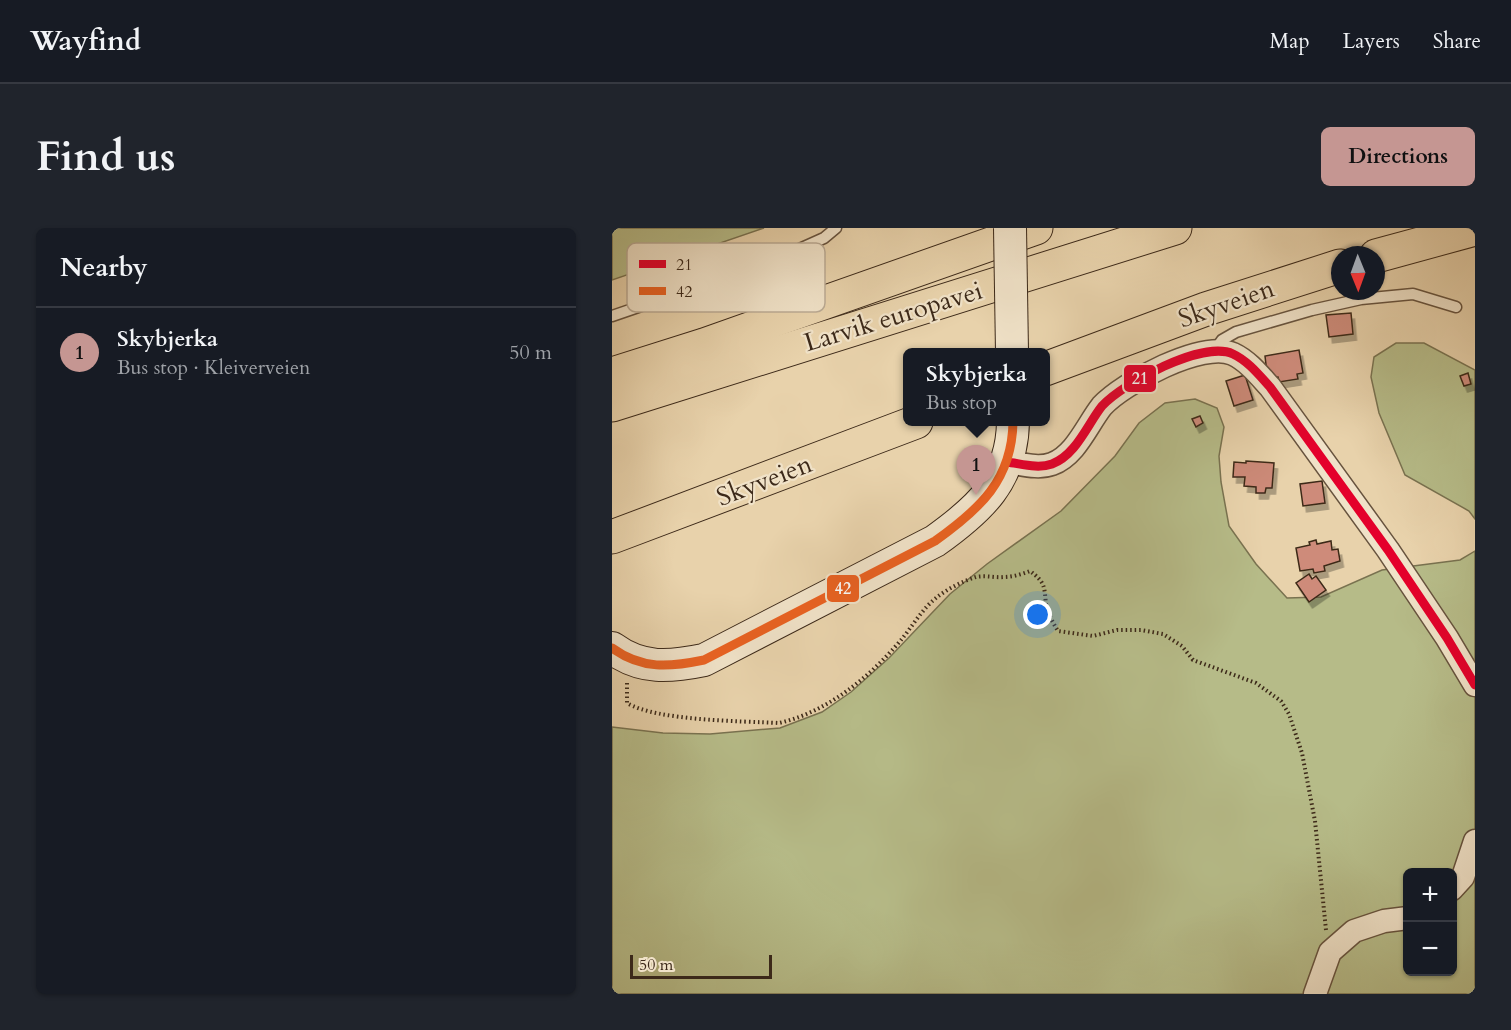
<!DOCTYPE html>
<meta charset="utf-8">
<style>
:root{--surface:#171b24;--page:#20242c;--text:#f1f3f6;--muted:#9ea1a6;--line:#363941;--accent:#c59692}
body{margin:0;font-family:Cardo,serif;background:var(--page);color:var(--text)}
.controls{position:absolute;right:18px;bottom:18px;display:grid;overflow:hidden;border-radius:9px;box-shadow:0 2px 4px #0004}
.controls button{width:54px;height:54px;display:grid;place-items:center;padding:0;border:0;border-bottom:2px solid var(--line);background:var(--surface);color:var(--text);font:30px sans-serif}
.compass{position:absolute;left:719px;top:18px;width:54px;height:54px;border-radius:50%;background:var(--surface);box-shadow:0 2px 4px #0004;rotate:179deg}
.scale{position:absolute;left:18px;bottom:15px;width:142px;box-sizing:border-box;padding-left:6px;border:3px solid #3c2919;border-top:0;font-size:16px;line-height:21px;white-space:nowrap;color:#3c2919;-webkit-text-stroke:4px #f0e2c8;paint-order:stroke}
.you{position:absolute;left:426px;top:387px;width:21px;height:21px;margin:-15px;border:4px solid #fff;border-radius:50%;background:#1a73e8;box-shadow:0 0 0 9px #1a73e833}
.badge{display:grid;place-items:center;width:39px;height:39px;border-radius:50%;background:var(--accent);color:#111;font-size:20px;font-weight:700}
.pin{position:absolute;translate:-50% -50px;filter:drop-shadow(0 2px 3px #0008)}
.pin::after{content:'';position:absolute;top:32px;width:21px;height:18px;background:inherit;clip-path:polygon(0 0,100% 0,50% 100%)}
.popup{position:absolute;left:291px;top:120px;width:147px;height:78px;box-sizing:border-box;display:grid;place-content:center;border-radius:9px;background:var(--surface);filter:drop-shadow(0 2px 4px #0005);font-size:20px;white-space:nowrap;color:var(--muted)}
.popup b{font-size:22px;color:var(--text)}
.popup::after{content:'';position:absolute;left:50%;top:100%;margin-left:-12px;border:12px solid transparent;border-top-color:var(--surface)}
.list{margin:0;padding:0;list-style:none}
h2{display:flex;justify-content:space-between;align-items:center;height:78px;margin:0;padding:0 24px;font-size:26px}
h2 small{font-size:20px;font-weight:400;color:var(--muted)}
.list li{display:grid;grid-template-columns:39px 1fr auto;gap:18px;align-items:center;box-sizing:border-box;height:90px;padding:0 24px;border-top:2px solid var(--line)}
.list b{display:block;font-size:22px;white-space:nowrap}
.list p{margin:0;font-size:20px;white-space:nowrap;color:var(--muted)}
.list em{font-size:20px;font-style:normal;color:var(--muted)}
.map{position:relative;flex:none;width:863px;height:766px;overflow:hidden;border-radius:9px}
header{display:flex;align-items:center;gap:36px;box-sizing:border-box;height:84px;padding:0 30px;background:var(--surface);border-bottom:2px solid var(--line)}
header strong{font-size:28px}
nav{display:flex;gap:33px;margin-inline-start:auto;font-size:21px}
.intro{display:flex;align-items:center;justify-content:space-between;box-sizing:border-box;height:144px;padding:0 36px}
h1{margin:0;font-size:42px}
.button{padding:15px 27px;border-radius:9px;background:var(--accent);color:#111;font-size:21px;font-weight:700}
main{display:flex;gap:36px;padding:0 36px}
aside{flex:1;background:var(--surface);border-radius:9px;box-shadow:0 2px 4px #0004}
.map>svg:first-child{display:block}
</style>
<header>
<strong>Wayfind</strong>
<nav><a>Map</a><a>Layers</a><a>Share</a></nav>
</header>
<div class="intro"><h1>Find us</h1><a class="button">Directions</a></div>
<main>
<aside>
<h2>Nearby<small></small></h2>
<ul class="list">
<li><span class="badge">1</span><div><b>Skybjerka</b><p>Bus stop · Kleiverveien</p></div><em>50 m</em></li>
</ul>
</aside>
<div class="map">
<svg width="863" height="766" viewBox="0 0 863 766">
<defs>
<filter id="shadow"><feDropShadow dx="3.5" dy="6" stdDeviation="0" flood-color="#0004"/></filter>
</defs>
<rect width="100%" height="100%" fill="#e8d2ab"/>
<filter id="stains"><feTurbulence type="fractalNoise" baseFrequency=".00333" numOctaves="4"/><feColorMatrix values="0 0 0 0 .2 0 0 0 0 .09 0 0 0 0 .02 0 0 0 .5 -.17"/></filter>
<radialGradient id="worn" r=".72"><stop offset=".6" stop-color="#630" stop-opacity="0"/><stop offset="1" stop-color="#630" stop-opacity=".3"/></radialGradient>
<g fill="#b6bb88" stroke="#797250" stroke-width="1.5" fill-rule="evenodd">
<path d="M 0,0 L 152,0 L 0,52 Z"/>
<path d="M 784,115 L 812,115 L 863,142 L 863,291 L 857,283 L 793,247 L 767,185 L 759,149 L 762,129 Z"/>
<path d="M 583,171 L 605,180 L 612,199 L 607,228 L 609,254 L 617,298 L 644,336 L 675,370 L 709,369 L 770,342 L 848,332 L 863,323 L 863,766 L 0,766 L 0,499 L 51,505 L 98,506 L 168,500 L 210,484 L 239,464 L 277,430 L 338,366 L 375,336 L 449,283 L 503,228 L 527,195 L 553,175 ZM 796,644 L 840,644 L 840,744 L 796,744 Z"/>
</g>
<g fill="#ce8b7a" stroke="#3c2919" stroke-width="1.5" filter="url(#shadow)">
<path d="M 739,85 L 741,106 L 717,109 L 714,87 Z"/>
<path d="M 687,122 L 691,145 L 685,146 L 686,151 L 667,154 L 666,149 L 660,150 L 655,145 L 653,128 Z"/>
<path d="M 856,145 L 859,156 L 852,158 L 848,148 Z"/>
<path d="M 633,147 L 641,172 L 622,178 L 614,153 Z"/>
<path d="M 588,188 L 591,195 L 584,199 L 580,191 Z"/>
<path d="M 634,233 L 662,235 L 660,260 L 654,260 L 653,265 L 644,265 L 644,259 L 632,258 L 633,249 L 621,249 L 622,234 L 634,235 Z"/>
<path d="M 710,253 L 713,275 L 691,278 L 688,256 Z"/>
<path d="M 704,312 L 705,316 L 719,313 L 720,322 L 726,321 L 728,333 L 712,338 L 713,343 L 702,345 L 701,341 L 688,343 L 684,320 L 698,317 L 697,314 Z"/>
<path d="M 697,346 L 700,351 L 704,348 L 714,362 L 697,374 L 684,355 Z"/>
</g>
<g fill="none" stroke-linecap="round" stroke-linejoin="round">
<defs>
<g id="lane">
<path d="M 0,88 L 163,32 L 212,10 L 224,0"/>
<path d="M 603,122 L 610,112 L 624,104 L 700,82 L 749,71 L 801,66 L 844,79"/>
</g>
<g id="street">
<path d="M 395,234 C 410,236 426,241 440,236 C 464,227 475,197 490,178 C 511,155 591,112 621,126 C 636,133 647,147 658,159 L 776,322 L 835,410 L 863,457"/>
<path d="M 840,661 L 851,649 L 863,613"/>
<path d="M 703,766 L 718,724 L 742,703 L 772,693 L 796,690"/>
</g>
<path id="secondary" d="M 0,420 C 30,442 58,439 92,432 L 323,313 C 368,281 400,252 401,194"/>
<g id="highway">
<path d="M 764,28 L 863,1"/>
<path d="M 433,141 L 594,81 L 728,38"/>
<path d="M 0,146 L 92,117 L 424,0"/>
<path d="M 0,177 L 563,0"/>
<path d="M 0,309 L 304,194"/>
</g>
</defs>
<use href="#lane" stroke="#67533e" stroke-width="13"/>
<use href="#street" stroke="#67533e" stroke-width="25"/>
<use href="#secondary" stroke="#3c2919" stroke-width="34"/>
<use href="#highway" stroke="#3c2919" stroke-width="35"/>
<path stroke="#3c2919" stroke-width="4" stroke-dasharray="1.5 3" stroke-linecap="butt" d="M 15,455 L 15,475 C 45,493 130,493 167,495 C 215,484 257,450 289,412 C 300,399 310,381 324,370 C 335,361 351,353 364,349 C 374,347 383,350 392,349 C 401,349 410,346 418,343 C 434,355 432,359 434,376 C 436,386 441,395 446,403 L 481,408 L 505,402 L 529,402 L 551,406 L 570,418 L 581,432 L 644,455 L 669,473 L 677,486 L 690,525 L 703,593 L 714,702"/>
<use href="#lane" stroke="#f0e2c8" stroke-width="10"/>
<use href="#street" stroke="#f0e2c8" stroke-width="22"/>
<use href="#secondary" stroke="#f0e2c8" stroke-width="32"/>
<use href="#highway" stroke="#e8d2ab" stroke-width="33"/>
<defs>
<path id="secondary-bridge" d="M 398,0 L 400,124"/>
</defs>
<use href="#secondary-bridge" stroke="#3c2919" stroke-width="34" stroke-linecap="butt"/>
<use href="#secondary-bridge" stroke="#f0e2c8" stroke-width="32"/>
<defs>
<path id="bus-1" d="M 395,234 C 410,236 426,241 440,236 C 464,227 475,197 490,178 C 511,155 591,112 621,126 C 636,133 647,147 658,159 L 776,322 L 835,410 L 863,457"/>
<path id="bus-2" d="M 0,420 C 30,442 58,439 92,432 L 323,313 C 368,281 400,252 401,194"/>
</defs>
<use href="#bus-1" stroke="#f0e2c8" stroke-width="14"/>
<use href="#bus-2" stroke="#f0e2c8" stroke-width="14"/>
<use href="#bus-1" stroke="#e4002b" stroke-width="9"/>
<use href="#bus-2" stroke="#e96222" stroke-width="9"/>
</g>
<g text-anchor="middle" stroke-width="4.5" stroke-linejoin="round" paint-order="stroke">
<g font-size="26" fill="#3c2919" stroke="#f0e2c8">
<text transform="translate(614 75) rotate(-19)" y="9">Skyveien</text>
<text transform="translate(281 88) rotate(-17)" y="9">Larvik europavei</text>
<text transform="translate(152 252) rotate(-21)" y="9">Skyveien</text>
</g>
</g>
<rect x="15" y="15" width="198" height="69" rx="9" fill="#f0e2c8" stroke="#baaa94" stroke-width="1.5"/>
<rect x="27" y="32" width="27" height="8" fill="#e4002b"/>
<rect x="27" y="59" width="27" height="8" fill="#e96222"/>
<g font-size="16" fill="#3c2919">
<text x="64" y="42">21</text>
<text x="64" y="69">42</text>
</g>
<g stroke="#f0e2c8" stroke-width="2">
<rect x="511" y="136" width="34" height="29" rx="6" fill="#e4002b"/>
<rect x="214" y="346" width="34" height="29" rx="6" fill="#e96222"/>
</g>
<g font-size="16" text-anchor="middle" font-weight="bold" fill="#fff">
<text x="528" y="156">21</text>
<text x="231" y="366">42</text>
</g>
<rect width="100%" height="100%" filter="url(#stains)"/>
<rect width="100%" height="100%" fill="url(#worn)"/>
</svg>
<div class="controls">
<button>+</button>
<button>−</button>
</div>
<svg class="compass" viewBox="-18 -18 36 36"><path d="M0-13l5 13h-10z" fill="#e53935"/><path d="M0 13l5-13h-10z" fill="#9ea1a6"/></svg>
<div class="scale">50 m</div>
<div class="you"></div>
<div class="pin badge" style="left:364px;top:267px">1</div>
<div class="popup"><b>Skybjerka</b>Bus stop</div>
</div>
</main>
